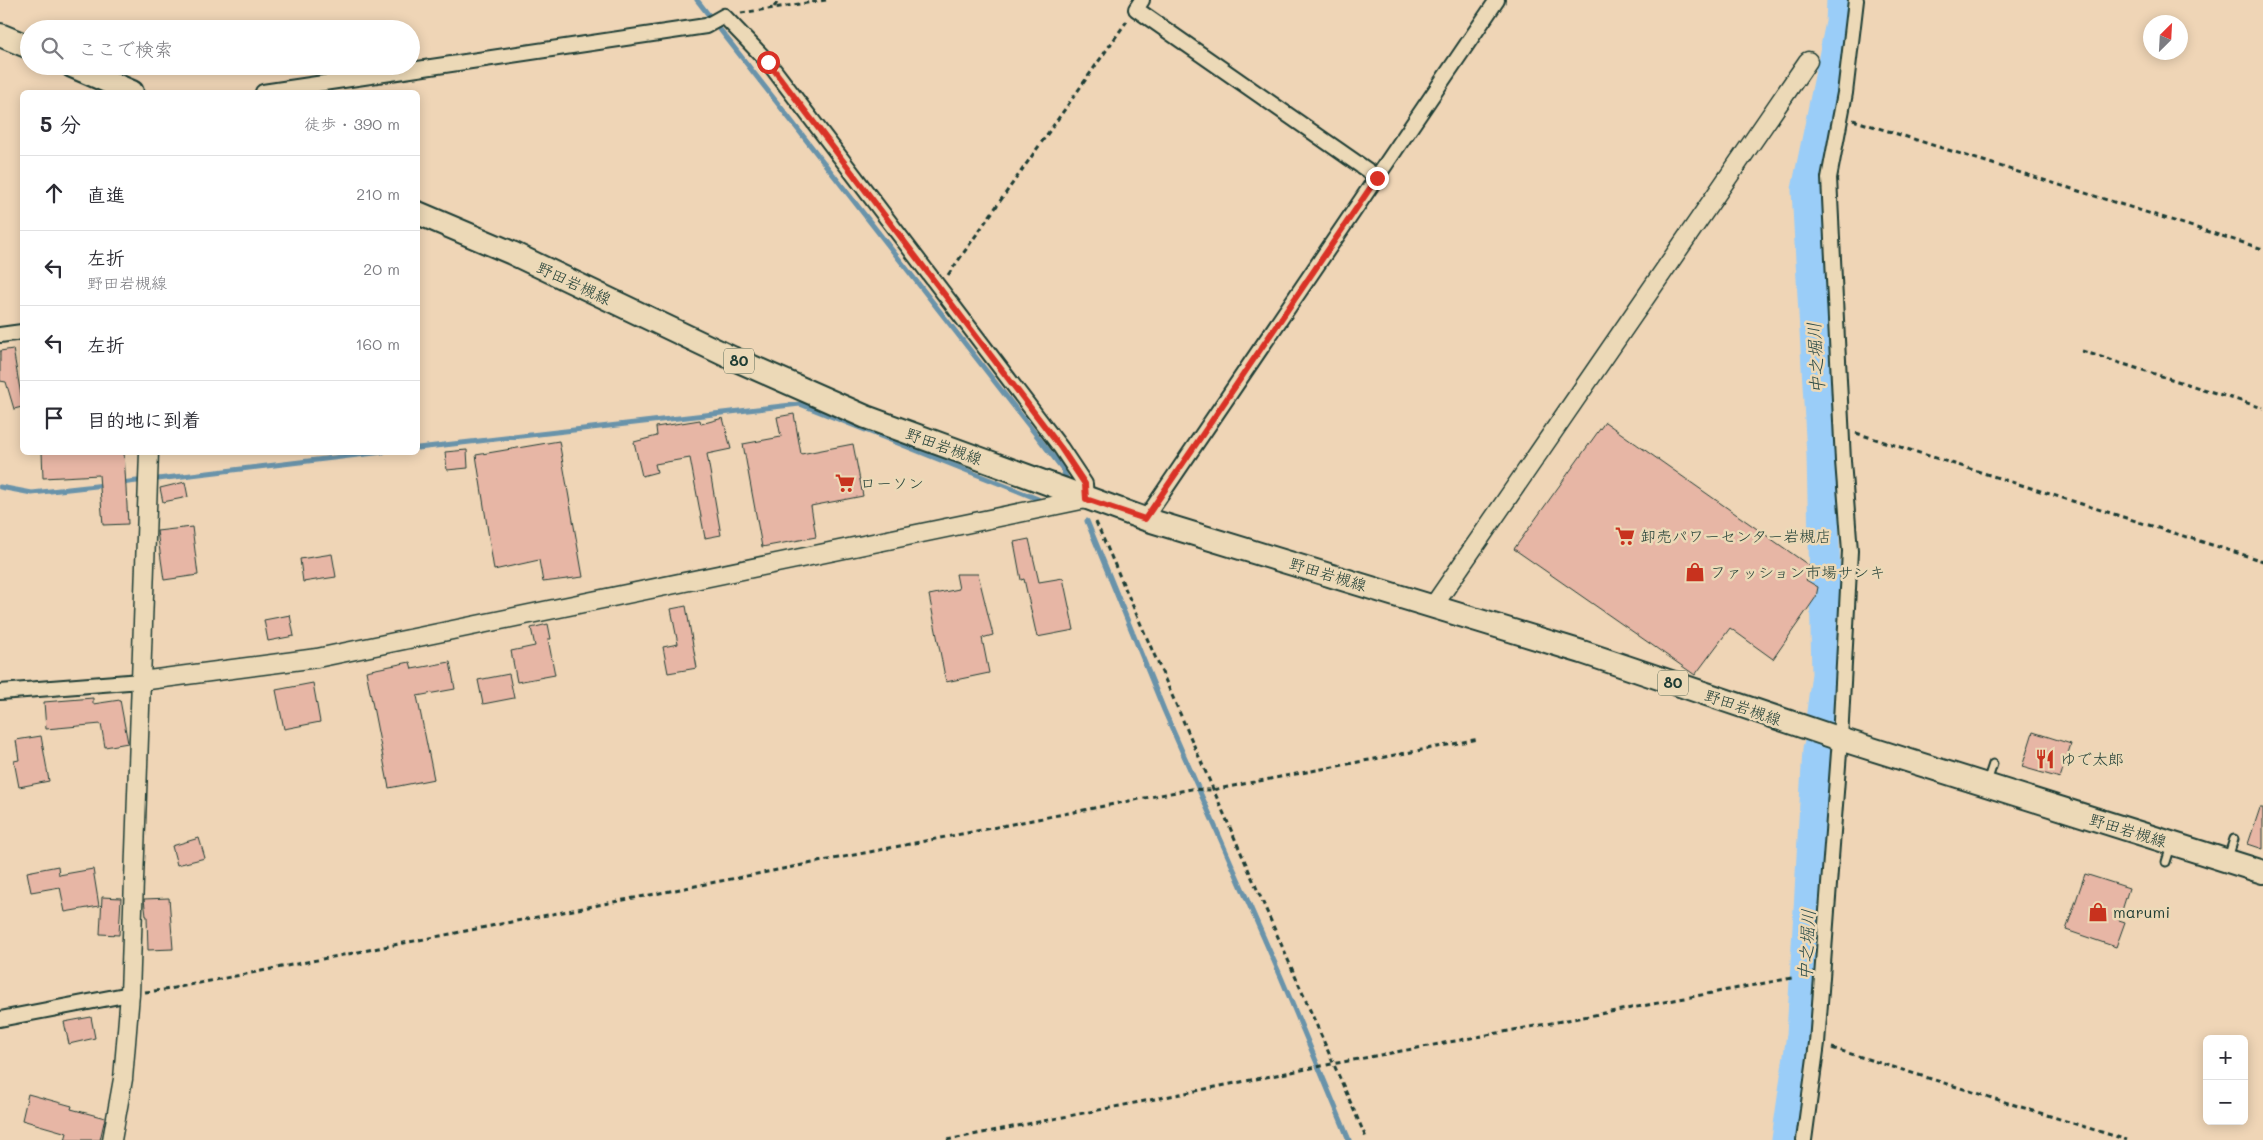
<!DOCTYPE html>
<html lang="ja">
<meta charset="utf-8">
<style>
:root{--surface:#fff;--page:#f2f2f3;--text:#2b2b33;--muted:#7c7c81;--line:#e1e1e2}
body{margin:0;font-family:Mali,"Klee One",sans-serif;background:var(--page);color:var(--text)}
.controls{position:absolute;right:15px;bottom:15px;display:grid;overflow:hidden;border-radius:8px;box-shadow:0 2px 12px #0003}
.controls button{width:45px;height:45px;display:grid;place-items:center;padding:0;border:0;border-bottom:1px solid var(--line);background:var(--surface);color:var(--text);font:25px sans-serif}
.compass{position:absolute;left:2143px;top:15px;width:45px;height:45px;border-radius:50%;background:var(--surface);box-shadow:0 2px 12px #0003;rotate:24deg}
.stop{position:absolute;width:15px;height:15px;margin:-11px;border:4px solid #d93025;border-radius:50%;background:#fff}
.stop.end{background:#d93025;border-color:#fff;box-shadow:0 1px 5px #0008}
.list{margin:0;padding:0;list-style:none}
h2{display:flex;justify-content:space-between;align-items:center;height:65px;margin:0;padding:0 20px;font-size:21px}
h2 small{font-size:16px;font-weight:400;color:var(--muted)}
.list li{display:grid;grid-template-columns:32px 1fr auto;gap:15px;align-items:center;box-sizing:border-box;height:75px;padding:0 20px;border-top:1px solid var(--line)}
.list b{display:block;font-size:19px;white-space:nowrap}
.list p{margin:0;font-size:16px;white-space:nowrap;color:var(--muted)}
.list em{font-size:16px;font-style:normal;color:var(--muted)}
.icon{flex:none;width:28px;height:28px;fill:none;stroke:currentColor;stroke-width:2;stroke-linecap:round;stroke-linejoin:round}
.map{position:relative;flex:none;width:2263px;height:1140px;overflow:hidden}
.search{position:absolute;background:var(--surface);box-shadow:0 2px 12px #0003;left:20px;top:20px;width:400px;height:55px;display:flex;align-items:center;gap:12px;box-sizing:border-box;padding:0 18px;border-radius:28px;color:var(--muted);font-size:19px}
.panel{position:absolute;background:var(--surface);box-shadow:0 2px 12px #0003;left:20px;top:90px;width:400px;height:365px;border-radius:8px}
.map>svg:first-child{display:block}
</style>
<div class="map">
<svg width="2263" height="1140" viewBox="0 0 2263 1140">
<rect width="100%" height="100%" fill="#efd5b6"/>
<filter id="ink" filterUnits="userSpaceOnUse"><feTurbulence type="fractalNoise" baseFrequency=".02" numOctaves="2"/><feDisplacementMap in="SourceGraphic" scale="10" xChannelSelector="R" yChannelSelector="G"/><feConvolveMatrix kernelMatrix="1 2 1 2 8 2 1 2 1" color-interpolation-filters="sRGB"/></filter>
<g filter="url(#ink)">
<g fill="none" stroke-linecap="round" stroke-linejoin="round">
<g stroke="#6993aa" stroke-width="5">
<path d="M 697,0 L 1062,468 L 1066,477"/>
<path d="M 418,448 L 800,404 L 1038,499"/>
<path d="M 158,479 L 383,452"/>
<path d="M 121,483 L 137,481"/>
<path d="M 0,487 L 32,493 L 105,485"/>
<path d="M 1087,521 L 1164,710 L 1281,977 L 1349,1140"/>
</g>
<g stroke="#9acdf8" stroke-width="31">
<path d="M 1821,720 L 1827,674 L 1822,455 L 1807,190 L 1841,23 L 1842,0"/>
<path d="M 1787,1140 L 1802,1035 L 1818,749"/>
</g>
</g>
<g fill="#e7b6a5" stroke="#1f3d34">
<path d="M 13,349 L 22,401 L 22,407 L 14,409 L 6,382 L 0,381 L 0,351 Z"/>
<path d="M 794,414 L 801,454 L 853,444 L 863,496 L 811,506 L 816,537 L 762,547 L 743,444 L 781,437 L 777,417 Z"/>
<path d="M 723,418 L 731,449 L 707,454 L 721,535 L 705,538 L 690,458 L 655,464 L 657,472 L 642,476 L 634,442 L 657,436 L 656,427 L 700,420 L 701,424 Z"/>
<path d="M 1605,422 L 1814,569 L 1806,580 L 1818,587 L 1816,597 L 1773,659 L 1730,628 L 1695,675 L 1514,549 Z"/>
<path d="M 559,441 L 583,577 L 543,582 L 539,560 L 494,570 L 476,455 Z"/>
<path d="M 467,450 L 468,468 L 447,470 L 445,452 Z"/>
<path d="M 42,452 L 124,452 L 128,524 L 103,525 L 99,475 L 43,478 Z"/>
<path d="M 185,482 L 188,497 L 163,502 L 160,488 Z"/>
<path d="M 192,527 L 198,575 L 164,580 L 157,531 Z"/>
<path d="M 1029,539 L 1039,582 L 1063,578 L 1074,630 L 1037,637 L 1024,579 L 1021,580 L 1014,542 Z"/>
<path d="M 332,554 L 336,577 L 303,582 L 300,559 Z"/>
<path d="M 956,574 L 978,574 L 993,635 L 982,638 L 989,673 L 946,682 L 929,595 L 959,589 Z"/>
<path d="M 686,606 L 697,668 L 668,673 L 663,647 L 678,644 L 671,609 Z"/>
<path d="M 290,615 L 294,636 L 268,641 L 264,620 Z"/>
<path d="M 548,624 L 551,639 L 548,639 L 555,675 L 517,682 L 511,651 L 535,646 L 531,628 Z"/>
<path d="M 410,662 L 412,669 L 450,662 L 455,689 L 417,696 L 434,779 L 389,788 L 366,671 Z"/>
<path d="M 509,674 L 514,698 L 483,704 L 478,680 Z"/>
<path d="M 313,683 L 320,722 L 284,729 L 276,690 Z"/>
<path d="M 93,698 L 93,704 L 120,700 L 128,743 L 105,747 L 101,724 L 46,729 L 44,702 Z"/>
<path d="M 2033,732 L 2071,744 L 2060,778 L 2022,767 Z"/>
<path d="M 41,736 L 49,781 L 19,787 L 14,761 L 19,760 L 16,740 Z"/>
<path d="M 2260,808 L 2263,808 L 2263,849 L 2248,844 Z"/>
<path d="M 199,838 L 205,858 L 177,865 L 172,846 Z"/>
<path d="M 58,866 L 59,875 L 93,869 L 99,906 L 65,912 L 60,887 L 31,892 L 27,872 Z"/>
<path d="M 2085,874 L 2129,888 L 2119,920 L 2125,922 L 2116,947 L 2066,930 Z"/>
<path d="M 102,897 L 121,898 L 119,935 L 100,934 Z"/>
<path d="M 169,898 L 173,949 L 148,950 L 147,916 L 146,916 L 144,899 Z"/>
<path d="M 91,1017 L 95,1038 L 69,1044 L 64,1022 Z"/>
<path d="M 28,1094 L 72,1106 L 71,1109 L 105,1118 L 100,1140 L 65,1140 L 67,1133 L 22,1120 Z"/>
</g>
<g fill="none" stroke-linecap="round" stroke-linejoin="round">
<defs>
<g id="service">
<path d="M 1987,782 L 1993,764"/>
<path d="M 2228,858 L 2234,839"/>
<path d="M 2166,862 L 2171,846"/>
</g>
<g id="minor">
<path d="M 1142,0 L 1136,9 L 1377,177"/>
<path d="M 263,92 L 706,26 L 724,16 L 768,62 L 1061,448 L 1085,484 L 1086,499"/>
<path d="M 0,335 L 22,332"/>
<path d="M 1145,519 L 1497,0"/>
<path d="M 0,692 L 141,681"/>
<path d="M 0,1019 L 130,994"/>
<path d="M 1804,1140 L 1817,1043 L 1840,739 L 1850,551 L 1843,461 L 1829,178 L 1845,93 L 1856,0"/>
</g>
<g id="tertiary">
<path d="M 1434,605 L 1808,61"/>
<path d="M 141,681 L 317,658 L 1086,499"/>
<path d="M 112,1140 L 123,1079 L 130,994 L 149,452"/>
</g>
<g id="primary">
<path d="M 0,35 L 29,47"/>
<path d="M 72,66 L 132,92"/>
<path d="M 418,213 L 512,253 L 732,358 L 866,417 L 1145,519 L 1582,652 L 1840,739 L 2263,872"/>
</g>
</defs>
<use href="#service" stroke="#1f3d34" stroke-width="11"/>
<use href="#minor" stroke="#1f3d34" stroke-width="18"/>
<use href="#tertiary" stroke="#1f3d34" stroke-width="21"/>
<use href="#primary" stroke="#1f3d34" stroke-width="26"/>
<g stroke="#1f3d34" stroke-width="3" stroke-dasharray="5 4" stroke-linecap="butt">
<path d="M 774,7 L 779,0"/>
<path d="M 741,13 L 826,0"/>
<path d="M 1853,120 L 2263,249"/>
<path d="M 948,275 L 1127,21"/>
<path d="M 2082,351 L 2263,408"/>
<path d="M 1856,433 L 2263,561"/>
<path d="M 1096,522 L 1367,1140"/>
<path d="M 145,992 L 164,990 L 1191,789 L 1212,790 L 1479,739"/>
<path d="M 1832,1048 L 2127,1140"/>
<path d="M 947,1140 L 1332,1064 L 1792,978"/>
</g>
<use href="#service" stroke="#ecd9b7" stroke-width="7"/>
<use href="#minor" stroke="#ecd9b7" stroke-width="14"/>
<use href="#tertiary" stroke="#ecd9b7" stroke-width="18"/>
<use href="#primary" stroke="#ecd9b7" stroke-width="22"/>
</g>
</g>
<g fill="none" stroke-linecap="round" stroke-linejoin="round" filter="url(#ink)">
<path stroke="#d93025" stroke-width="6" d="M 768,62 L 1061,448 L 1085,484 L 1086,499 L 1145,519 L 1377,178"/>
</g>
<defs>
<symbol id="supermarket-bare" viewBox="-9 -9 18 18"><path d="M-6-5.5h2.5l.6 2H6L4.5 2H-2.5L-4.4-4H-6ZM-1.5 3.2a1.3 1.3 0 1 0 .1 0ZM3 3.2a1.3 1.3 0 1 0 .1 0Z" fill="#c8321e" stroke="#ecd9b7" stroke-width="2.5" paint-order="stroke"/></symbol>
<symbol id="shop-bare" viewBox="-9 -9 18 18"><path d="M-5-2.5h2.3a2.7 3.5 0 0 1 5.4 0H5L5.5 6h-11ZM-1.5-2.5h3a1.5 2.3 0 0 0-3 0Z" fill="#c8321e" stroke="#ecd9b7" stroke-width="2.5" paint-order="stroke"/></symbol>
<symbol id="restaurant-bare" viewBox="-9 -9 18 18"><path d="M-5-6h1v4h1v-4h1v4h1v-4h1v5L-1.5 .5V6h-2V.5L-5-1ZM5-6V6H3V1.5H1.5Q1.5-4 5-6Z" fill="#c8321e" stroke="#ecd9b7" stroke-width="2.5" paint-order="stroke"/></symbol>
</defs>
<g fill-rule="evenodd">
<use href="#supermarket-bare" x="831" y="469" width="28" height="28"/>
<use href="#supermarket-bare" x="1611" y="522" width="28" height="28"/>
<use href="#shop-bare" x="1681" y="558" width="28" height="28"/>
<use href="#restaurant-bare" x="2031" y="745" width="28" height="28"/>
<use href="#shop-bare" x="2084" y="898" width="28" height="28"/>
</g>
<g text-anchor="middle" stroke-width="5" stroke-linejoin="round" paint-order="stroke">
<g fill="#ecd9b7" stroke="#5c6c5b" stroke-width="1">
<rect x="724" y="348.5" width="30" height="25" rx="4"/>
<rect x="1658" y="670.5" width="30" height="25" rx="4"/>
</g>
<g font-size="15" font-weight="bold" fill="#1f3d34">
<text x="739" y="366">80</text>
<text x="1673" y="688">80</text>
</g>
<g font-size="16" fill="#1f3d34" stroke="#ecd9b7">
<text transform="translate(574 283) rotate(25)" y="6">野田岩槻線</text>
<text transform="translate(944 446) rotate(20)" y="6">野田岩槻線</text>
<text transform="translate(1328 574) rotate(17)" y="6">野田岩槻線</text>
<text transform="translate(1743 707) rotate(19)" y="6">野田岩槻線</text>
<text transform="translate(2128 830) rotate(17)" y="6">野田岩槻線</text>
</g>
<g font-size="16" fill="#1f3d34" stroke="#ecd9b7" text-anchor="start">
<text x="860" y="489">ローソン</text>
<text x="1640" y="542">卸売パワーセンター岩槻店</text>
<text x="1710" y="578">ファッション市場サンキ</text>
<text x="2060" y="765">ゆで太郎</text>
<text x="2113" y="918">marumi</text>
</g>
<g font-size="18" font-style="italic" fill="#2b4b48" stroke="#ecd9b7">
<text transform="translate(1816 358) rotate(-93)" y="6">中之堀川</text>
<text transform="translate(1807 945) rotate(-87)" y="6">中之堀川</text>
</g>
</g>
</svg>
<div class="controls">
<button>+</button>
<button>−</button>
</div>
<svg class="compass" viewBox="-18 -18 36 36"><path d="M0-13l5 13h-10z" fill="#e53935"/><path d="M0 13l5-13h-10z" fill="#7c7c81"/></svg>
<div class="stop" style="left:768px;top:62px"></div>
<div class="stop end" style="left:1377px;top:178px"></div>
<div class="search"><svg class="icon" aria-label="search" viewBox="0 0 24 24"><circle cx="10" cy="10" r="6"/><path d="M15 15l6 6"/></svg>ここで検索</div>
<section class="panel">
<h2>5 分<small>徒歩 · 390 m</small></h2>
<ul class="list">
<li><svg class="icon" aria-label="ahead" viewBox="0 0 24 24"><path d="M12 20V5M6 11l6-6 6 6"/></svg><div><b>直進</b></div><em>210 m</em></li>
<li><svg class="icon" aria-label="left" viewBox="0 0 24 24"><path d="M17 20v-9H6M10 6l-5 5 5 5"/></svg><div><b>左折</b><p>野田岩槻線</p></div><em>20 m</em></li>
<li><svg class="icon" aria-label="left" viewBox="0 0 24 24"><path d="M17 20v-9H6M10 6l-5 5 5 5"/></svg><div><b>左折</b></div><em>160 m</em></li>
<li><svg class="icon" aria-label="arrive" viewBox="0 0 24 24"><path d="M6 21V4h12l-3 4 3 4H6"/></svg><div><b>目的地に到着</b></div></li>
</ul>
</section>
</div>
